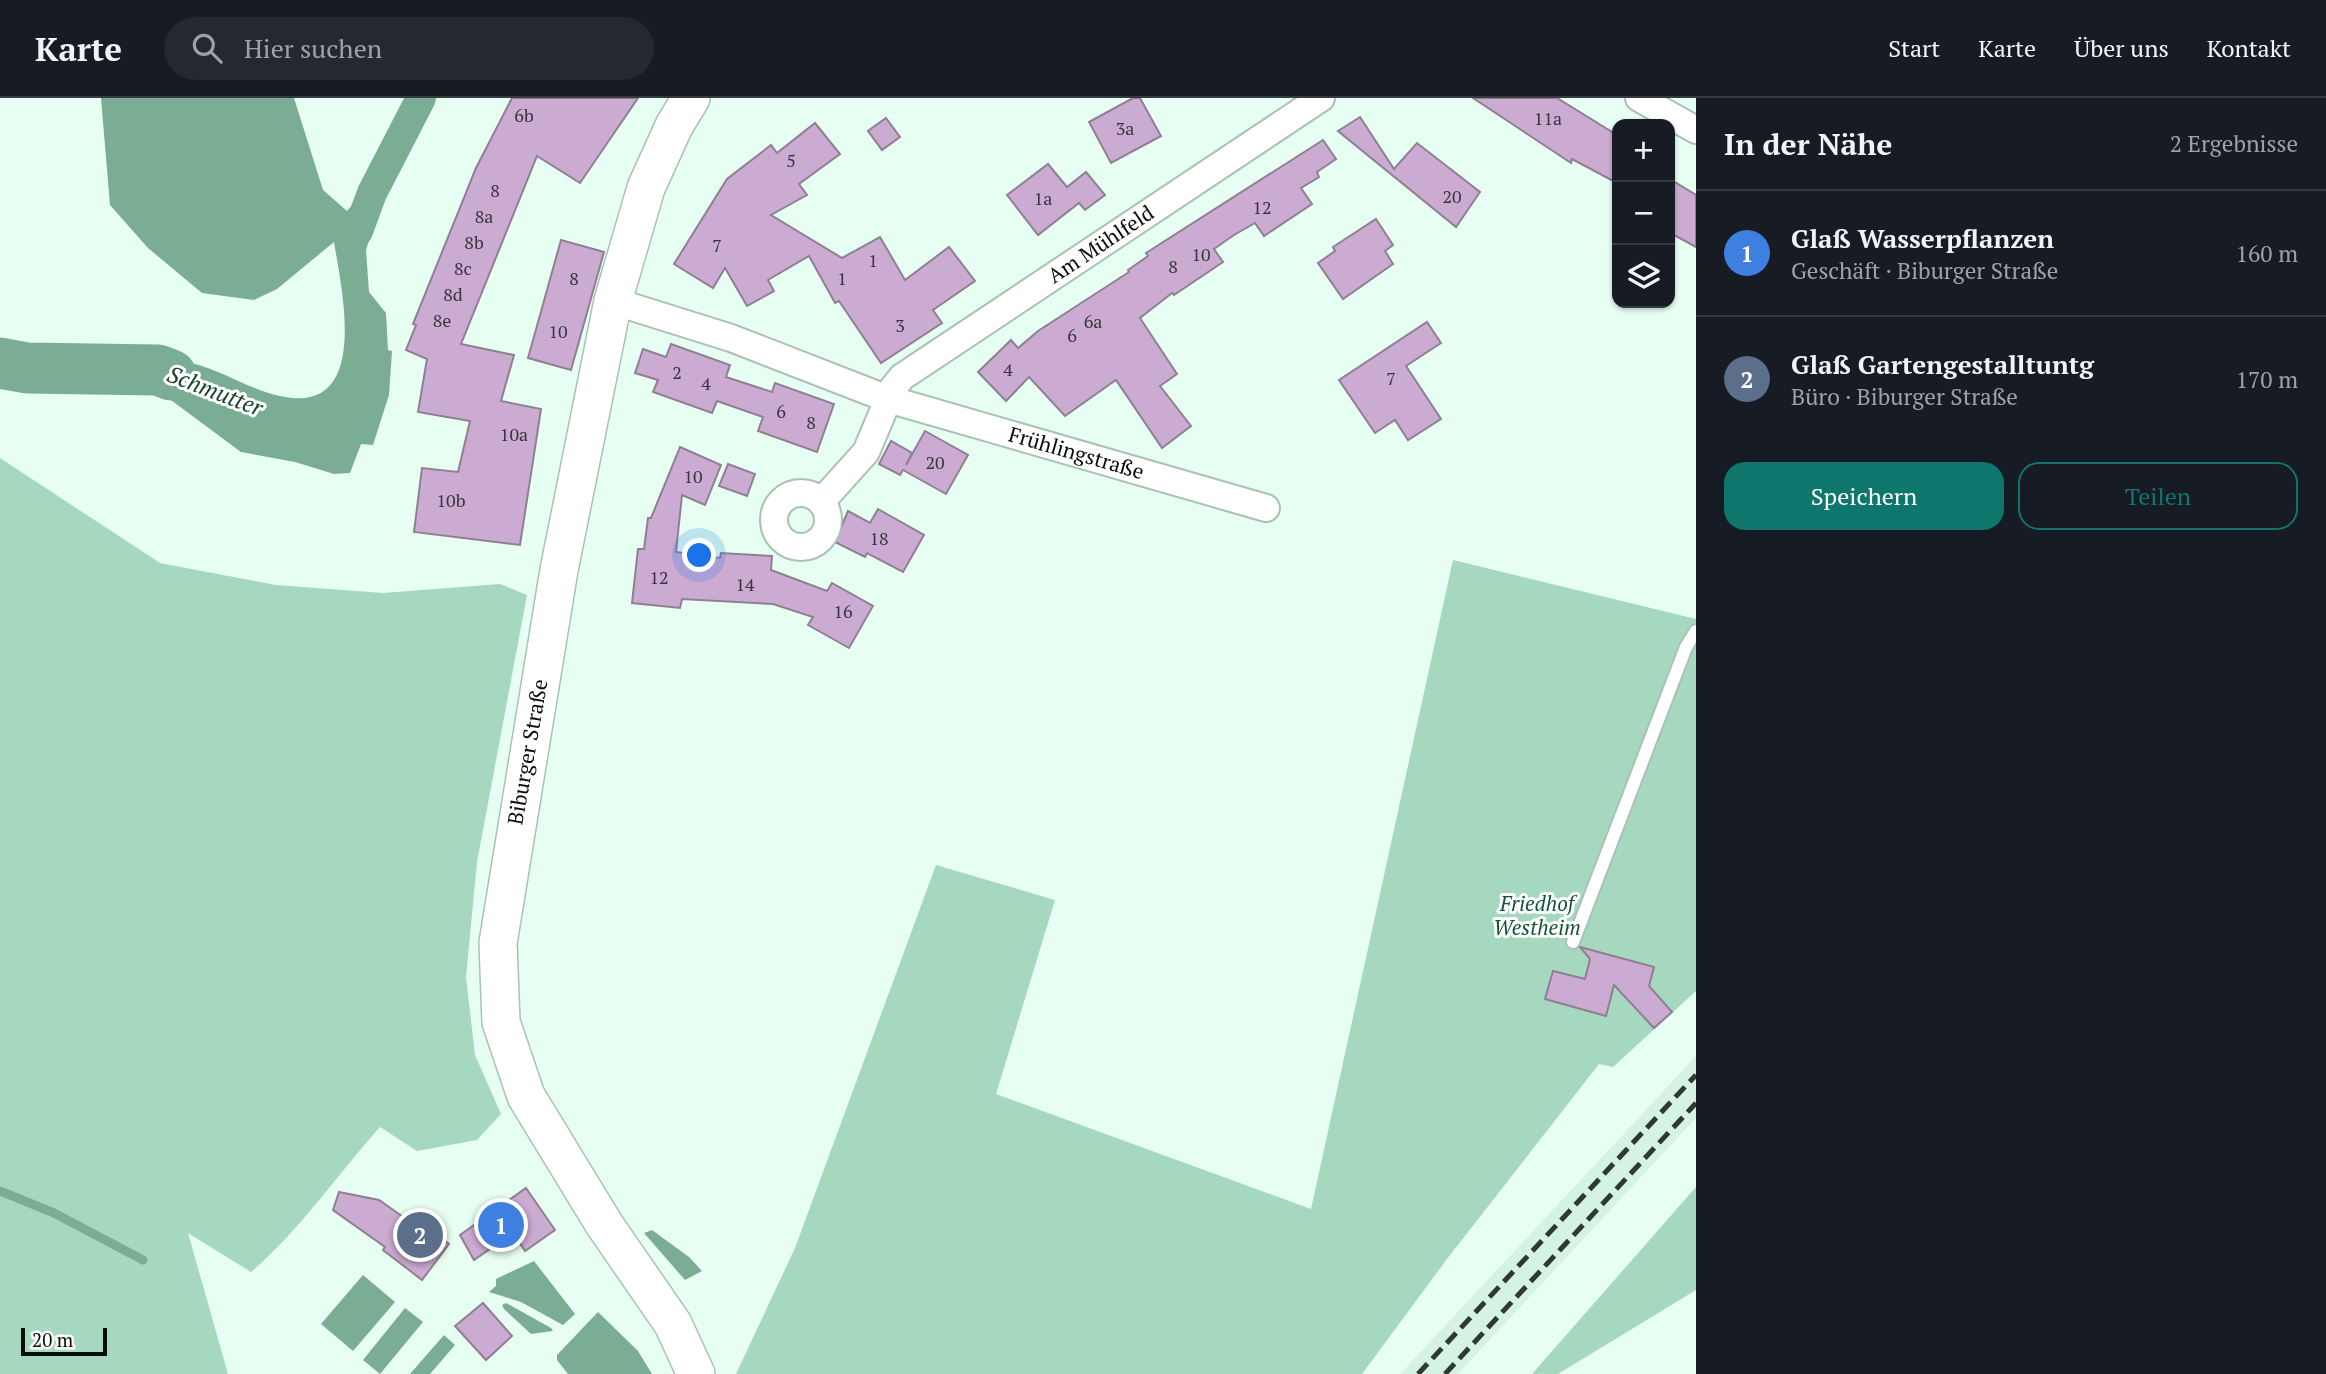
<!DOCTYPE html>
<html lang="de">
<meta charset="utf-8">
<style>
:root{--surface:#171b24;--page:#242831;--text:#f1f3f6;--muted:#9ea1a6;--line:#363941;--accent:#0f766e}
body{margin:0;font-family:"PT Serif",serif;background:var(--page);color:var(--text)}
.controls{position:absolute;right:21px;top:21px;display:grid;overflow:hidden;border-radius:14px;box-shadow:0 2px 5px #0004}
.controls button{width:63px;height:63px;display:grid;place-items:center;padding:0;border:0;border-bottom:2px solid var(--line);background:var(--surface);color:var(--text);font:35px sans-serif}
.scale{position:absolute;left:21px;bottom:18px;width:86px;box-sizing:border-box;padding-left:7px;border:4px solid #070f0b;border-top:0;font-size:19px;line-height:24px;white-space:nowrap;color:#070f0b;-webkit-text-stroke:5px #fff;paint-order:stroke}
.you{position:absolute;left:700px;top:458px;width:24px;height:24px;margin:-18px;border:5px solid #fff;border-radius:50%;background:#1a73e8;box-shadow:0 0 0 10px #1a73e833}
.badge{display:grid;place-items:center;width:46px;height:46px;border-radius:50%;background:var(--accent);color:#fff;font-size:23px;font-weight:700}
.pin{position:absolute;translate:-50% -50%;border:4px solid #fff;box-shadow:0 2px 7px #0006}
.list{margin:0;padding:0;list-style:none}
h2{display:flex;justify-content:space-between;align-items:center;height:91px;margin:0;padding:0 28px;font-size:30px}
h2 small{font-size:23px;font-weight:400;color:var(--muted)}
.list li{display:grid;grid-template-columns:46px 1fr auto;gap:21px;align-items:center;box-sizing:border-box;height:126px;padding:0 28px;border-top:2px solid var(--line)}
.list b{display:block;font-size:26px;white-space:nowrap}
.list p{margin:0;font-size:23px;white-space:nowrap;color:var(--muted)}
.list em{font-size:23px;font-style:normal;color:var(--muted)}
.actions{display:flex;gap:14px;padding:21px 28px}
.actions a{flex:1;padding:16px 0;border:2px solid var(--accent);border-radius:21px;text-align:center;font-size:24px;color:var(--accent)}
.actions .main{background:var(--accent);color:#fff}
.icon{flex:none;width:38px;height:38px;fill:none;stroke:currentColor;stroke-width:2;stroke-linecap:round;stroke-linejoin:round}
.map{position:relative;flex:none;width:1696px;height:1276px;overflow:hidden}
header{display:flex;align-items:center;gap:42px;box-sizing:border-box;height:98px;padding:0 35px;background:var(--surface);border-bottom:2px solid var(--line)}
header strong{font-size:33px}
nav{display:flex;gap:38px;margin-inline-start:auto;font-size:24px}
.search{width:490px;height:63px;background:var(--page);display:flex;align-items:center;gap:18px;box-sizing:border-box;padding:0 24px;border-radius:38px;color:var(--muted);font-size:26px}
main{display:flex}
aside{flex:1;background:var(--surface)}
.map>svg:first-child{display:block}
</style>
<header>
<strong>Karte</strong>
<div class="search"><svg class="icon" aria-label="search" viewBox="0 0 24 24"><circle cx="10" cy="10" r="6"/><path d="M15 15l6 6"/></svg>Hier suchen</div>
<nav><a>Start</a><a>Karte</a><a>Über uns</a><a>Kontakt</a></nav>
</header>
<main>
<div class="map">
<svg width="1696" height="1276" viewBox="0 0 1696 1276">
<rect width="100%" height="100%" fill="#e7fff2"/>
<path fill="#d4f3e3" d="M 1696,958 L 1696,1020 L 1458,1276 L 1400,1276 Z"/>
<g fill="#a5d8be">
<path d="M 0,360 L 160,465 L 276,487 L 383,495 L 500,486 L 527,497 L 477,764 L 466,879 L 475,957 L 501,1016 L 477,1042 L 417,1053 L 380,1029 C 337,1077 300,1132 251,1174 L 188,1135 L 228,1276 L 0,1276 Z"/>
<path d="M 1453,462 L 1696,521 L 1696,893 L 1613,969 L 1599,966 L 1447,1161 L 1362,1276 L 736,1276 L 795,1150 L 936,767 L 1055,802 L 996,996 L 1311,1111 Z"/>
<path d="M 1696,1089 L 1696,1192 L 1558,1276 L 1532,1276 Z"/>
</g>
<g fill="#7aad94">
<path d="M 101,0 L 294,0 L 323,92 L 347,113 L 365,92 L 383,99 L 366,152 L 369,194 L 386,215 L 388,252 L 392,253 L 389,297 L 373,347 L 361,346 L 350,375 L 334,376 L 295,364 L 241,354 L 152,288 L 100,271 C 125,268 155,260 180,263 C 215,267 246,291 280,298 C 371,319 342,193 334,144 L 277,191 L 254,202 L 202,195 L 148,150 L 110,107 Z"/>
<path d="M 652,1132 L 689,1159 L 702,1173 L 685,1182 L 644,1135 Z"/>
<path d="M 534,1163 L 575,1216 L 563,1227 L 521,1204 L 489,1194 L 496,1188 L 496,1181 Z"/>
<path d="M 363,1177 L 395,1204 L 353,1253 L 321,1226 Z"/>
<path d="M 506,1205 L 551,1230 L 553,1233 L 531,1236 L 504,1211 L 502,1207 Z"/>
<path d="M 405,1210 L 423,1224 L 380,1276 L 363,1262 Z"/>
<path d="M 598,1214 L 638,1253 L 652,1276 L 568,1276 L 557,1262 L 557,1257 Z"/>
<path d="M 444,1237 L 455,1247 L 430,1276 L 410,1276 Z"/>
</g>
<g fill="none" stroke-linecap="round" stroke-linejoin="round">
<path stroke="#7aad94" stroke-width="9" d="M 0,1093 L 54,1115 L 143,1162"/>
<path stroke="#7aad94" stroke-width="30" d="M 358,133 L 372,95 L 421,0"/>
<path stroke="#7aad94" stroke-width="51" d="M 0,265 L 27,270 L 158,272 L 171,277"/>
</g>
<g fill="#ccabd2" stroke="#8e8091" stroke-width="2">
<path d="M 512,0 L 638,0 L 580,85 L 537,58 L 461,246 L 514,257 L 501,303 L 541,311 L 520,447 L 414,434 L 422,370 L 458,374 L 470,323 L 418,314 L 427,261 L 406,252 L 416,227 L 413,226 L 476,70 Z"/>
<path d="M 1133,0 L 1140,0 L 1161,38 L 1111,65 L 1089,24 Z"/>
<path d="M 1473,0 L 1557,0 L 1617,37 L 1617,85 L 1572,61 L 1571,65 Z"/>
<path d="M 1360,19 L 1394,71 L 1417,45 L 1480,94 L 1456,129 L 1338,33 Z"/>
<path d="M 886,20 L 900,39 L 882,52 L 868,33 Z"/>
<path d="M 815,25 L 840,56 L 799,86 L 807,97 L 771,117 L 842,160 L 880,139 L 905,182 L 949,149 L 975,183 L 933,212 L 942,225 L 881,265 L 839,203 L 835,205 L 809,158 L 768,182 L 774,193 L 747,208 L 725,170 L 713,190 L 674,166 L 727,81 L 771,47 L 777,55 Z"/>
<path d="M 1323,42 L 1336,61 L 1317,74 L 1319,79 L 1301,90 L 1312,106 L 1264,138 L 1255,125 L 1234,137 L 1214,151 L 1223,164 L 1174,197 L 1172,195 L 1140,220 L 1177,276 L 1160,288 L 1191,328 L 1162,350 L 1116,282 L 1065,318 L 1029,279 L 1006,303 L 978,274 L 1011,242 L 1018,250 L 1038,233 L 1129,174 L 1128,172 L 1148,158 L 1146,155 Z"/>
<path d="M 1048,66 L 1067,89 L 1086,74 L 1105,97 L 1085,112 L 1079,105 L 1038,137 L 1007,97 Z"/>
<path d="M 1670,81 L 1696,97 L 1696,149 L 1670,135 Z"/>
<path d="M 1376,121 L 1393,147 L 1385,153 L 1393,166 L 1343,201 L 1318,165 L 1335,153 L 1333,149 Z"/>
<path d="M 561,142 L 604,154 L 571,272 L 528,260 Z"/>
<path d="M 1427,224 L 1441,245 L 1406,268 L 1441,321 L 1408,342 L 1395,322 L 1375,335 L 1339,282 Z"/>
<path d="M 671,246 L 730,267 L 726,279 L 772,294 L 775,285 L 834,306 L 817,354 L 758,333 L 763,319 L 717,303 L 712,315 L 653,294 L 658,282 L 635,275 L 643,251 L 666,259 Z"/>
<path d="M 925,333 L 968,357 L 946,396 L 903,372 L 900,377 L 879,366 L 891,343 L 912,355 L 906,367 Z"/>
<path d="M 680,349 L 721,367 L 705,407 L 682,397 L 676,454 L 720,460 L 721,455 L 772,458 L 771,472 L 827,493 L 832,485 L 873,508 L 849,550 L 808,527 L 813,519 L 773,506 L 682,501 L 680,510 L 632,505 L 638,451 L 644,451 L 648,420 L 651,420 Z"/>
<path d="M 728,366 L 755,376 L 747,398 L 719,388 Z"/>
<path d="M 878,411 L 924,437 L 903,474 L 867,455 L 865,459 L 835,444 L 848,413 L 870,425 Z"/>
<path d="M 1580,849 L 1654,869 L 1649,888 L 1672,914 L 1654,930 L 1614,887 L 1606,918 L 1545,901 L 1553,873 L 1585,881 L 1590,861 Z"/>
<path d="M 526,1090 L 555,1132 L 525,1153 L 513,1135 L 474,1162 L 460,1137 Z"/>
<path d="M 339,1094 L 379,1102 L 406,1121 L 410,1116 L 449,1146 L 422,1182 L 383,1152 L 385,1149 L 333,1112 Z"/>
<path d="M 483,1205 L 512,1238 L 486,1262 L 455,1228 Z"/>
</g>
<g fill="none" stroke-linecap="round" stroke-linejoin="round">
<defs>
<path id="lane" d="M 1573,844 L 1686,549 L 1696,533"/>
<g id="street">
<path d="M 1639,0 L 1696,32"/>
<path id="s1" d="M 613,203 L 731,240 L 888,301 L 1266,410"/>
<circle cx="801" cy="422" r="27"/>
<path id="s2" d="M 821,404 L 866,354 L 893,290 L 902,279 L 1321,0"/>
</g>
<path id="secondary" d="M 691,0 L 674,28 L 646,90 L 613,203 L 559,472 L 498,845 L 501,924 L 526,998 L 604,1126 L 673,1226 L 696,1276"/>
</defs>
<use href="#lane" stroke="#aac1b5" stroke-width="16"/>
<use href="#street" stroke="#aac1b5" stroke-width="30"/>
<use href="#secondary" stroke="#aac1b5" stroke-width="40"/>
<use href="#lane" stroke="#fff" stroke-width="12"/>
<use href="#street" stroke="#fff" stroke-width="26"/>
<use href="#secondary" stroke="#fff" stroke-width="37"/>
<g stroke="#2e3933" stroke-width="5" stroke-dasharray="14 7" stroke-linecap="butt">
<path d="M 1418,1276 L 1696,977"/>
<path d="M 1445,1276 L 1696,1005"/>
</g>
</g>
<g text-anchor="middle" stroke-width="6" stroke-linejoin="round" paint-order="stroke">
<g font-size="18" fill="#38363d">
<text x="524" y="24">6b</text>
<text x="1548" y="27">11a</text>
<text x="1125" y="37">3a</text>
<text x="791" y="69">5</text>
<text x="495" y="99">8</text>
<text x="1452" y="105">20</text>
<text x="1043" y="107">1a</text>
<text x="1262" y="116">12</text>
<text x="484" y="125">8a</text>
<text x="474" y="151">8b</text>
<text x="717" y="154">7</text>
<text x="1201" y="163">10</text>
<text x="873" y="169">1</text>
<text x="1173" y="175">8</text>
<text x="463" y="177">8c</text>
<text x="574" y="187">8</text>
<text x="842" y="187">1</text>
<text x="453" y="203">8d</text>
<text x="442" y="229">8e</text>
<text x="1093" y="230">6a</text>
<text x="900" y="234">3</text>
<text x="558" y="240">10</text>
<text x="1072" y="244">6</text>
<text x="1008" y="278">4</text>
<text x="677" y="281">2</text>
<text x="1391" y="287">7</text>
<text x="706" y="292">4</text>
<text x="781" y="320">6</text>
<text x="811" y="331">8</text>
<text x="514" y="343">10a</text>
<text x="935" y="371">20</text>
<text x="693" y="385">10</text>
<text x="451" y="409">10b</text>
<text x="879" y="447">18</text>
<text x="659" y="486">12</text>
<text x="745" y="493">14</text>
<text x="843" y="520">16</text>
</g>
<g font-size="21" fill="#070f0b" stroke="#fff">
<text dy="7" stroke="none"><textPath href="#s2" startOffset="390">Am Mühlfeld</textPath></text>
<text dy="7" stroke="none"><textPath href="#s1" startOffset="488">Frühlingstraße</textPath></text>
<text transform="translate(528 654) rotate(-80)" y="7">Biburger Straße</text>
</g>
<g font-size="21" font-style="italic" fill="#13533a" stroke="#fff">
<text x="1537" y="813">Friedhof<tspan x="1537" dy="24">Westheim</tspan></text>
</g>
<g font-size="23" font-style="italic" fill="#17412f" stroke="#fff">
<text transform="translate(215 293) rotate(21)" y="8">Schmutter</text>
</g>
</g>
</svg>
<div class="controls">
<button>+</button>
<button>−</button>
<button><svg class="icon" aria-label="layers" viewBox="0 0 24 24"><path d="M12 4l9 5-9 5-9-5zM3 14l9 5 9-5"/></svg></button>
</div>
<div class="scale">20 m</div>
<div class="you"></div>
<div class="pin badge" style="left:501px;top:1127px;background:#3f7fe0">1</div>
<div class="pin badge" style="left:420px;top:1137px;background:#5c6f8a">2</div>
</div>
<aside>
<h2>In der Nähe<small>2 Ergebnisse</small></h2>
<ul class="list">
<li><span class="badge" style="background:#3f7fe0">1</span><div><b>Glaß Wasserpflanzen</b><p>Geschäft · Biburger Straße</p></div><em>160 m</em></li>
<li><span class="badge" style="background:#5c6f8a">2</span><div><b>Glaß Gartengestalltuntg</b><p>Büro · Biburger Straße</p></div><em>170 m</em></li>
</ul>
<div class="actions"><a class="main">Speichern</a><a>Teilen</a></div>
</aside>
</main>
